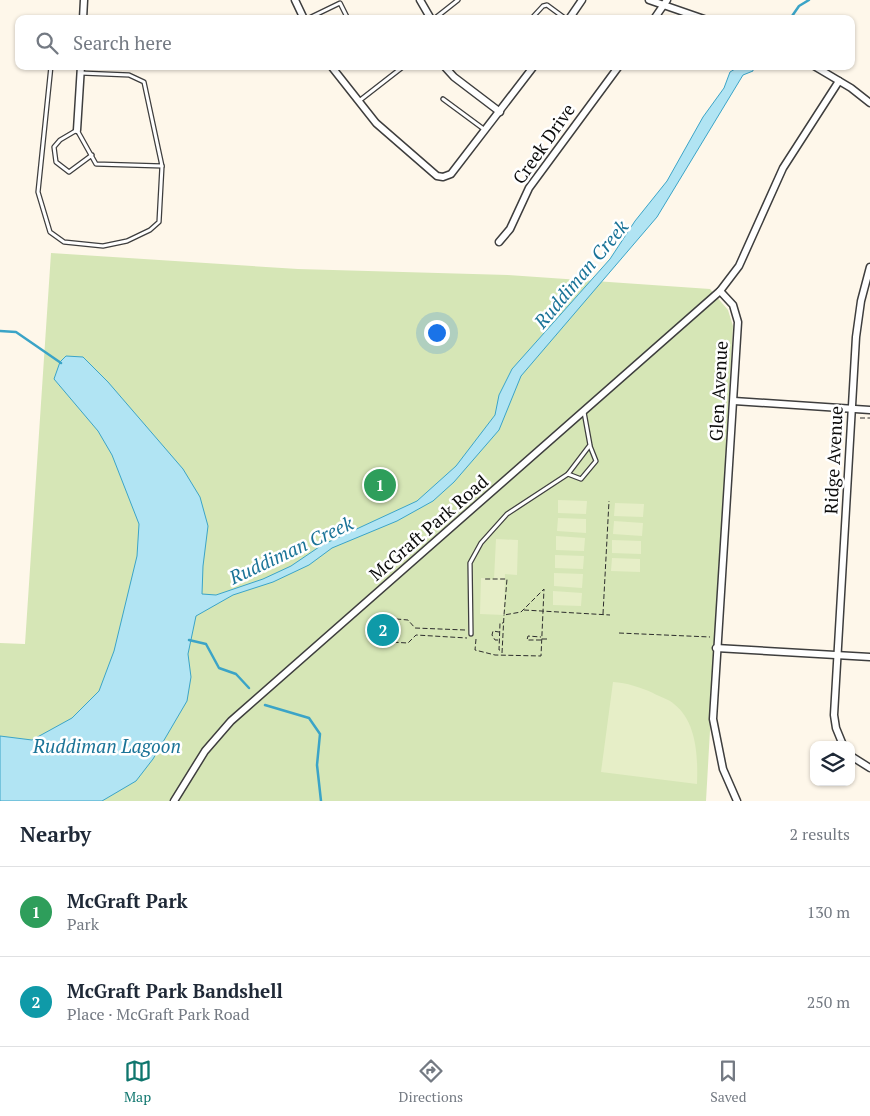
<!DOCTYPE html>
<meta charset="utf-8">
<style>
:root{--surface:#fff;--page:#f2f2f3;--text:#1f2937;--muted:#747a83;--line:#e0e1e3;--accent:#0f766e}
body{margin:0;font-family:"PT Serif",serif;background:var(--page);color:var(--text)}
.controls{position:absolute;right:15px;bottom:15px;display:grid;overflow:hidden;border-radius:10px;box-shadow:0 1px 4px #0004}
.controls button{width:45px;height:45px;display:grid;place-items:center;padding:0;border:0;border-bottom:1px solid var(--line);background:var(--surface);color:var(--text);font:25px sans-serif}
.you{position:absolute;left:436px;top:332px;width:18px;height:18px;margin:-12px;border:4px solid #fff;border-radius:50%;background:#1a73e8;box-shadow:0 0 0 8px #1a73e833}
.badge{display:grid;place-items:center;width:32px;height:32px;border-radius:50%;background:var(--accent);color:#fff;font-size:16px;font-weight:700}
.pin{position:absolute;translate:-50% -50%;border:2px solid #fff;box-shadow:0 1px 5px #0006}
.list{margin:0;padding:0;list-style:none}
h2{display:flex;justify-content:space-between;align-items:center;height:65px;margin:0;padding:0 20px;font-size:21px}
h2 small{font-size:16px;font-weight:400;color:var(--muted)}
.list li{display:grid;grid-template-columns:32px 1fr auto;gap:15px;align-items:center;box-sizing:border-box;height:90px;padding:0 20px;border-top:1px solid var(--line)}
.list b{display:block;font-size:19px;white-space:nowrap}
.list p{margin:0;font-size:16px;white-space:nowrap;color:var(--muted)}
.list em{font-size:16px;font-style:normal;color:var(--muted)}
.icon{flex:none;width:28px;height:28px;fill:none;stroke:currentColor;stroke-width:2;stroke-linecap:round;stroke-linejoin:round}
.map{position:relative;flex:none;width:870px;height:801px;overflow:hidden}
.search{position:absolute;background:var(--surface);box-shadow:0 1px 4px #0004;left:15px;right:15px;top:15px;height:55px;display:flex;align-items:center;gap:12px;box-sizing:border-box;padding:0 18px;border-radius:10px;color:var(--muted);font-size:19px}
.sheet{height:245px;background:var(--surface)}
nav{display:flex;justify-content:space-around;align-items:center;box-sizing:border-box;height:70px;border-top:1px solid var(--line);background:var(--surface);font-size:14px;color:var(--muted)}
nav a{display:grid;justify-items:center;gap:2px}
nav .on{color:var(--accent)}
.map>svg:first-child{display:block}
</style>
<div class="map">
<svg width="870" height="801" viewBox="0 0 870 801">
<rect width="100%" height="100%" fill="#fef7ea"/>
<path fill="#d6e6b6" d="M 51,253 L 298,269 L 508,275 L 710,289 L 728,310 L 733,326 L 706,801 L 0,801 L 0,643 L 25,644 Z"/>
<g fill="#e6eec7">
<path d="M 558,500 L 587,501 L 586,514 L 558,513 Z"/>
<path d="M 615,503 L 644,504 L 643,517 L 614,516 Z"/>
<path d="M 558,518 L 586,519 L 586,533 L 557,531 Z"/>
<path d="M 614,521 L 643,523 L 642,536 L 613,534 Z"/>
<path d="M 556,536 L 585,538 L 584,551 L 556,550 Z"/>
<path d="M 496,539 L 518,540 L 517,575 L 505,574 L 504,615 L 480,614 L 481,578 L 494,579 Z"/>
<path d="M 612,540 L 641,541 L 641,554 L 612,553 Z"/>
<path d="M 555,555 L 584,556 L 583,569 L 555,568 Z"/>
<path d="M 612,558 L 640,559 L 640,572 L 611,571 Z"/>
<path d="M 554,573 L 583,574 L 582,588 L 554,586 Z"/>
<path d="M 553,591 L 582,593 L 581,606 L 553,605 Z"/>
<path d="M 613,682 C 627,683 640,687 653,693 C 660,697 669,699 674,704 C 697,722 698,757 697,784 L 601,772 Z"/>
</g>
<path fill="#b1e4f3" stroke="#3ba4c7" d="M 740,66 L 753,66 L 753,71 L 743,75 L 657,217 L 521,376 L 499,430 L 454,482 L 433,501 L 397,521 L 332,548 L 309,565 L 273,582 L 233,595 L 196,616 L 188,654 L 191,677 L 187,701 L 153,759 L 136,781 L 102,801 L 0,801 L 0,736 L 32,740 L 72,718 L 99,691 L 114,651 L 137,556 L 139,524 L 112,455 L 98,431 L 54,379 L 60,362 L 66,356 L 83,357 L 108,382 L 183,469 L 200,497 L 208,526 L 203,566 L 202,594 L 216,595 L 263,579 L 291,566 L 322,545 L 417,501 L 456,466 L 495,415 L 499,395 L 512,369 L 610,259 L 635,221 L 667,181 L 703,117 L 724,88 L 730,72 Z"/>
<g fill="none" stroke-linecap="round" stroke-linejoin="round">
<g stroke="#3ba4c7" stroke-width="2.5">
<path d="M 790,19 L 799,6 L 809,0"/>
<path d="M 0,331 L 16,332 L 61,363"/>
<path d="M 189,640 L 206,644 L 219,668 L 236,674 L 249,688"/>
<path d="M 265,705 L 309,718 L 320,734 L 317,765 L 321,801"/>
</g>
<defs>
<g id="lane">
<path d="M 307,19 L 340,3 L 348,19"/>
<path d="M 434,19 L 458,0"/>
<path d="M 531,19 L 543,6 L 547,5 L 566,19"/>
<path d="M 51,66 L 38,192 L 50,232 L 64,242 L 103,246 L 127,241 L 150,230 L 159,222 L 162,166"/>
<path d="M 81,73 L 129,75 L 144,82 L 162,166 L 96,164 L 77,130 L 60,140 L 54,147 L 56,162 L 69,172 L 92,155"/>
<path d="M 443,99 L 485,130"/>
<path d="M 359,101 L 404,66"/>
<path d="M 568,474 L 581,479 L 596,461 L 590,446"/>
<path d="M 471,634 L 470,563 L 481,543 L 507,514 L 568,474 L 590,445 L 584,412"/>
</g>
<g id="street">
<path d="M 295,0 L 304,19"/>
<path d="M 420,0 L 431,19"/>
<path d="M 649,0 L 704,19"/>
<path d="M 83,19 L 84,0"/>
<path d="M 569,19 L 582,0"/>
<path d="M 654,19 L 667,0"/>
<path d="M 331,66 L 376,123 L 437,176 L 443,177 L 451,174 L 534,66"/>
<path d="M 444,66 L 454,77 L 500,112"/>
<path d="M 814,66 L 851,88 L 870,103"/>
<path d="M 77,130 L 81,66"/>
<path d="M 499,242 L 510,229 L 529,188 L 619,66"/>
<path d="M 720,291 L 733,305 L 738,322 L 713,719 L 723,769 L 737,801"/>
<path d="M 734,401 L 870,410"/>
<path d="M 716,648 L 870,657"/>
<path d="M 843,745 L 836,728 L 834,715 L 856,337 L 861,301 L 870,267"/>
<path d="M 851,756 L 870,768"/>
<path d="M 174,801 L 205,751 L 231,721 L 720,291 L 739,266 L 783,168 L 839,81"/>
</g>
</defs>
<use href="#lane" stroke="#3e3e3e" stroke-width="5.5"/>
<use href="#street" stroke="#3e3e3e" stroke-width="9"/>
<g stroke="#2d2d2d" stroke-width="1" stroke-dasharray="5 2.5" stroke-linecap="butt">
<path d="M 860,418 L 870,418"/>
<path d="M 524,610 L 610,615"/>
<path d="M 603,614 L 609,501"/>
<path d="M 465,630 L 415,628 L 408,620 L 373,617 L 371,641 L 408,643 L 416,635 L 467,638"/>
<path d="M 619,633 L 710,637"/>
<path d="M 476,639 L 475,650 L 495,655 L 541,656 L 544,589 L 521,612 L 504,615 L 507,579 L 483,579"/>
<path d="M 542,639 L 548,639"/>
<path d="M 498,640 L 495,640 L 492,635 L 493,631 L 499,632"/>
<path d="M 541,640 L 527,640 L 528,636 L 541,637"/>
<path d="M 500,650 L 499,650 L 500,623 L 503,623"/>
<path d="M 502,653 L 504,615"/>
</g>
<use href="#lane" stroke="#fff" stroke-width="3"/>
<use href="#street" stroke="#fff" stroke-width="6"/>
</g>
<g text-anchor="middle" stroke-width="5" stroke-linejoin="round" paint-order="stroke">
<g font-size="18" fill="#0b0b0b" stroke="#fff">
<text transform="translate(544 144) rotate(-55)" y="6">Creek Drive</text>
<text transform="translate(719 391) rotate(-87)" y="6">Glen Avenue</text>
<text transform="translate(834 460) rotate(-87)" y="6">Ridge Avenue</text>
<text transform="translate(429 528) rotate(-41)" y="6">McGraft Park Road</text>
</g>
<g font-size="19" font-style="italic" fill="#1a7397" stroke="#fff">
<text transform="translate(581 274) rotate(-50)" y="7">Ruddiman Creek</text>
<text transform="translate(291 550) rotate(-25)" y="7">Ruddiman Creek</text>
<text x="107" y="753">Ruddiman Lagoon</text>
</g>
</g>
</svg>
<div class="controls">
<button><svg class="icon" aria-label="layers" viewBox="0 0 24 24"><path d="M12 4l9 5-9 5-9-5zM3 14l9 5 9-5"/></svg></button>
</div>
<div class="you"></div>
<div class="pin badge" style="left:380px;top:485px;background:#2e9e5b">1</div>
<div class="pin badge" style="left:383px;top:630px;background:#0f9aa8">2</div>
<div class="search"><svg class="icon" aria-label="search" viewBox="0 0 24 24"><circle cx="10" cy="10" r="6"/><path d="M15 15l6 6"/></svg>Search here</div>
</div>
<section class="sheet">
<h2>Nearby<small>2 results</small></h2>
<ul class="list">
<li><span class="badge" style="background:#2e9e5b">1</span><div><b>McGraft Park</b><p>Park</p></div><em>130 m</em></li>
<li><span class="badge" style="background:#0f9aa8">2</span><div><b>McGraft Park Bandshell</b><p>Place · McGraft Park Road</p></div><em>250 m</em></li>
</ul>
</section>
<nav>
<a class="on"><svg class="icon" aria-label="map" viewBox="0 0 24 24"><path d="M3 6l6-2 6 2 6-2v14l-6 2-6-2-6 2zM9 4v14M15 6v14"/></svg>Map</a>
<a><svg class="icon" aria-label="directions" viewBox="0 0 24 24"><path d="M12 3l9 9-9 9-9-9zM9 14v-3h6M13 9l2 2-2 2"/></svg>Directions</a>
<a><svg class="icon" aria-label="saved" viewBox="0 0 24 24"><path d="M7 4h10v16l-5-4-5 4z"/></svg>Saved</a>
</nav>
